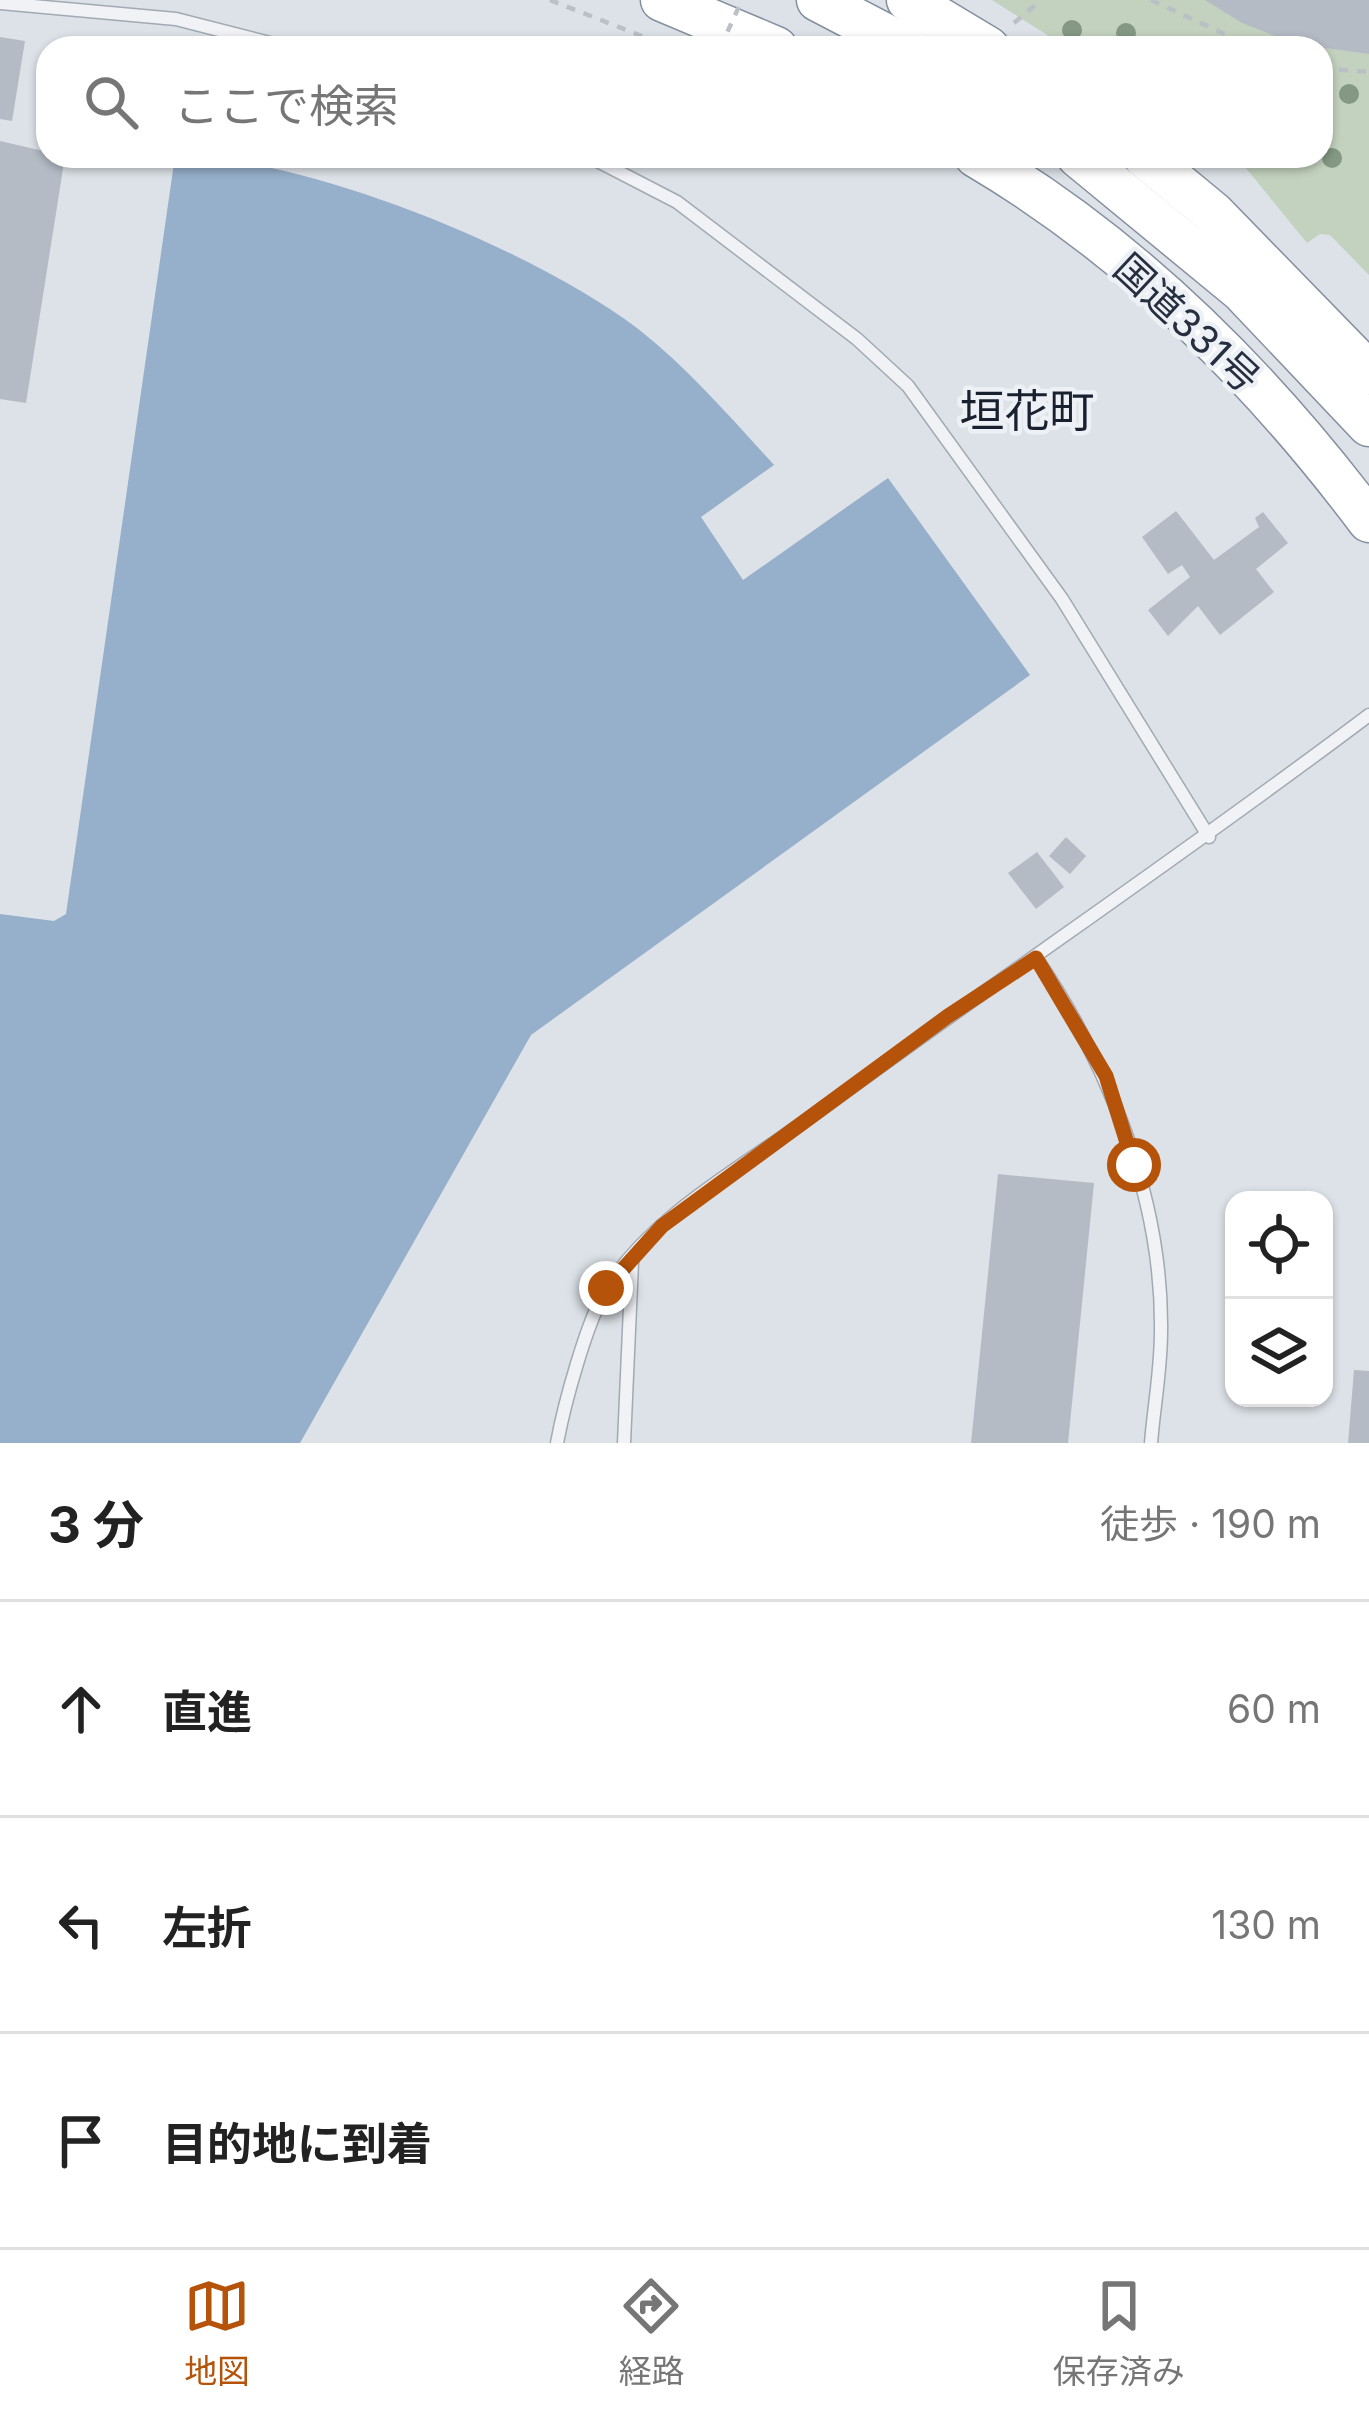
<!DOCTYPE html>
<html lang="ja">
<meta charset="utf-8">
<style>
:root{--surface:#fff;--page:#f6f6f6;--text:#222;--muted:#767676;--line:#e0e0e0;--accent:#b45309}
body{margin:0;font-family:Inter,"Noto Sans JP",sans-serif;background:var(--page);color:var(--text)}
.controls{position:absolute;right:36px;bottom:36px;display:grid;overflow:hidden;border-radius:24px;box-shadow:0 3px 9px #0004}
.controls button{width:108px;height:108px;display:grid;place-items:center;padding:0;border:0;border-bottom:3px solid var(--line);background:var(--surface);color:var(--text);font:60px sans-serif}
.stop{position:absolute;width:36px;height:36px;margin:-27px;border:9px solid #b45309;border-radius:50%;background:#fff}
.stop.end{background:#b45309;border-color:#fff;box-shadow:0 3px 12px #0008}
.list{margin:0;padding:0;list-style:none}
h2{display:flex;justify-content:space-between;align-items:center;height:156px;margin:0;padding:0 48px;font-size:51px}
h2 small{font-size:39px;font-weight:400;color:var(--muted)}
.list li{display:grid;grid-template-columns:78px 1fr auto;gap:36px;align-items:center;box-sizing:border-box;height:216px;padding:0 48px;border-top:3px solid var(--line)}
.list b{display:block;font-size:45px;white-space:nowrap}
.list em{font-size:39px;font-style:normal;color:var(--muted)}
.icon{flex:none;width:66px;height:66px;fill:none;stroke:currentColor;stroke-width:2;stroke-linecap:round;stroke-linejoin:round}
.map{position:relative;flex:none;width:1369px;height:1443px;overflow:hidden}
.search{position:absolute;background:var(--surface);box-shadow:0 3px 9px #0004;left:36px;right:36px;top:36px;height:132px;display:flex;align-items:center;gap:30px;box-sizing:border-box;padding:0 42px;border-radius:36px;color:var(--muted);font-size:45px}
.sheet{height:804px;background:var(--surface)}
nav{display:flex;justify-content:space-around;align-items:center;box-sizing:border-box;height:168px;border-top:3px solid var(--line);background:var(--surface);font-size:33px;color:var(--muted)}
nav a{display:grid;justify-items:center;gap:6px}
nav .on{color:var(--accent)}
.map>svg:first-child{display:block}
</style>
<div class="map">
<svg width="1369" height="1443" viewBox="0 0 1369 1443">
<rect width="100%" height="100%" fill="#dde2e8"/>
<path fill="#c3d2be" d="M 992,0 L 1369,0 L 1369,275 L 1330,235 L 1320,234 L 1307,243 L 1236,156 L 1321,156 L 1321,48 L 1068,48 Z"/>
<path fill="#96afca" d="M 175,156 C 306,156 532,249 637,328 C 688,368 731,418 774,465 L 701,517 L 743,580 L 888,478 L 1030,675 L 531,1035 L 300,1443 L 0,1443 L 0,914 L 54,921 L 66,914 Z"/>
<g fill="#b4bbc5">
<path d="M 1205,0 L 1369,0 L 1369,54 L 1296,44 L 1242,23 Z"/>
<path d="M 0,37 L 25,41 L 12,121 L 0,119 Z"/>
<path d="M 0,141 L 65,156 L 26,403 L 0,399 Z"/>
<path d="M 1176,511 L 1214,560 L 1259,527 L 1255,518 L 1263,512 L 1288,543 L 1256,569 L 1274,592 L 1220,635 L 1198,606 L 1168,636 L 1148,610 L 1190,577 L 1182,565 L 1168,574 L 1142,537 Z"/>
<path d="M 1066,837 L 1086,856 L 1070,874 L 1049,856 Z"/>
<path d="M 1037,852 L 1064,887 L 1036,909 L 1008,873 Z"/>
<path d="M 998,1174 L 1094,1183 L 1068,1443 L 971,1443 Z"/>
<path d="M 1354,1370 L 1369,1371 L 1369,1443 L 1348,1443 Z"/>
</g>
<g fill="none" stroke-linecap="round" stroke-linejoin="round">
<defs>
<g id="lane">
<path d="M 0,3 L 176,19 L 289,48"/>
<path d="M 588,156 L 677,202 L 857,339 L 908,386 L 1062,599 L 1209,837"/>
<path d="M 1036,958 C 1109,1065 1163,1200 1161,1332 C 1161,1369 1154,1406 1151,1443"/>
<path d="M 557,1443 C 564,1405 587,1320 607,1288 C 652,1216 741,1168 808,1119 C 994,982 1185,854 1369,715"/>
<path d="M 624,1443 L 632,1262"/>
</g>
<g id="highway">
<path d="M 662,0 L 776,48"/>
<path d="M 818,0 L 910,48"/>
<path d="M 908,0 L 988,48"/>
<path d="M 976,156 C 1132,248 1261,377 1369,521"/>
<path d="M 1078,156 L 1242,291 L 1369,425"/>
<path d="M 1144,156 L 1213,213 L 1369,373"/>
</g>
</defs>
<use href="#lane" stroke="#a2a9b2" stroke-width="15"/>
<use href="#highway" stroke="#848f9f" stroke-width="45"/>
<g stroke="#bbbfc6" stroke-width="4.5" stroke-dasharray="9 9" stroke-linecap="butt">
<path d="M 550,0 L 672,48"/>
<path d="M 1151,0 L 1255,48"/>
<path d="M 1014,23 L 1041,0"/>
<path d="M 1321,68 L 1369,72"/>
</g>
<use href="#lane" stroke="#f0f2f6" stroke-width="12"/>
<use href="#highway" stroke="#fff" stroke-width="42"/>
<path stroke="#bbbfc6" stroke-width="4.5" stroke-dasharray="9 9" stroke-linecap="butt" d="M 720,48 L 742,0"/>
</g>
<g fill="#849884">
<circle cx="1072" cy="30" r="10"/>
<circle cx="1126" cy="33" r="10"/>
<circle cx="1349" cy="94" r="10"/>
<circle cx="1332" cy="158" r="10"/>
</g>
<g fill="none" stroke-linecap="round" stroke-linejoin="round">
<path stroke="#b45309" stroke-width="15" d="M 606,1288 L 662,1226 L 948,1016 L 1036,958 L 1106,1076 L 1134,1165"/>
</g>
<g text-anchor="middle" stroke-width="9" stroke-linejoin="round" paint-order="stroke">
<g font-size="39" fill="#262f3f" stroke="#edf0f5">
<text transform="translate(1187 323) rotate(43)" y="14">国道331号</text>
</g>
<g font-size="45" fill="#192030" stroke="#edf0f5">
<text x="1027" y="427">垣花町</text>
</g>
</g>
</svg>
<div class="controls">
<button><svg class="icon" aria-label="locate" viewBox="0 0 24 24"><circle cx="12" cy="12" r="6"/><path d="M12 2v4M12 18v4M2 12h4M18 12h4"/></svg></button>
<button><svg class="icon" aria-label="layers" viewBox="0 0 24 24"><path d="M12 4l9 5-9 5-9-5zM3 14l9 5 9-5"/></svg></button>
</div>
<div class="stop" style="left:1134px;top:1165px"></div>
<div class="stop end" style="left:606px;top:1288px"></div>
<div class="search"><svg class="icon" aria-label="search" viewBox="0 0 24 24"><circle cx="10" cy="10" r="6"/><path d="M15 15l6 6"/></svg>ここで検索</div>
</div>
<section class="sheet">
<h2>3 分<small>徒歩 · 190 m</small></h2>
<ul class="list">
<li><svg class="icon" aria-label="ahead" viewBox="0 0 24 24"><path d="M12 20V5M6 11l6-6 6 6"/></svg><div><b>直進</b></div><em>60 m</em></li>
<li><svg class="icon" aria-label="left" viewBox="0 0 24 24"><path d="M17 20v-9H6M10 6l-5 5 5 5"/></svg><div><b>左折</b></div><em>130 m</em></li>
<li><svg class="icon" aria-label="arrive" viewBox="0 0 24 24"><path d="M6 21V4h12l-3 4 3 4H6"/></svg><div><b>目的地に到着</b></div></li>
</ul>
</section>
<nav>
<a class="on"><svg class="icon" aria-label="map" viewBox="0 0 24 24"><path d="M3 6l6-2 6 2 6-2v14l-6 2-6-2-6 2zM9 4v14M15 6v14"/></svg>地図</a>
<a><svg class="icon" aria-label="directions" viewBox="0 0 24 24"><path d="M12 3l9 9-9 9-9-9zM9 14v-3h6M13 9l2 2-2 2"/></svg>経路</a>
<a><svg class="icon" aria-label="saved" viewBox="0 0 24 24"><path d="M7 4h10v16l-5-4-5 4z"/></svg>保存済み</a>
</nav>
